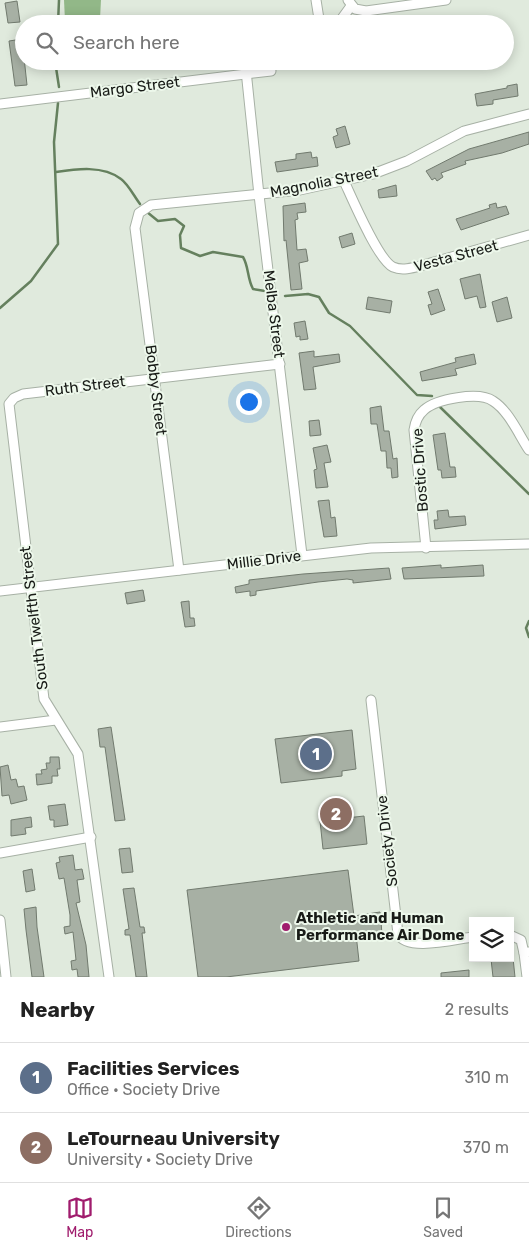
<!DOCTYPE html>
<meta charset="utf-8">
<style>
:root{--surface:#fff;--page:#f6f6f6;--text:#222;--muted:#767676;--line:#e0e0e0;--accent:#a01c6d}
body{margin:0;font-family:Rubik,sans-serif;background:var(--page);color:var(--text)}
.controls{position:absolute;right:15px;bottom:15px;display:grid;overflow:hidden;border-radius:0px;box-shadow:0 2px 12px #0003}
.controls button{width:45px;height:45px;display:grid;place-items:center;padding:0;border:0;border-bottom:1px solid var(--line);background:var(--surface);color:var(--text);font:25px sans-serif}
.you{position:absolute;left:248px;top:401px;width:18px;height:18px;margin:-12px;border:4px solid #fff;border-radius:50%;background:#1a73e8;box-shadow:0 0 0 8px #1a73e833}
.badge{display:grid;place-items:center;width:32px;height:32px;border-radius:50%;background:var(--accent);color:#fff;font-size:16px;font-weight:700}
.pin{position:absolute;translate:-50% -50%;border:2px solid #fff;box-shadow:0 1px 5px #0006}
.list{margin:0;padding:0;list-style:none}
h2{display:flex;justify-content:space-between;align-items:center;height:65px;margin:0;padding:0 20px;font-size:21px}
h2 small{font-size:16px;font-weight:400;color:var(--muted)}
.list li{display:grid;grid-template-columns:32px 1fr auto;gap:15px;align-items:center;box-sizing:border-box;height:70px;padding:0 20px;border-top:1px solid var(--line)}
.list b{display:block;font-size:19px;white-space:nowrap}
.list p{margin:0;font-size:16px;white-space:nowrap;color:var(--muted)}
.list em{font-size:16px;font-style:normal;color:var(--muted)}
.icon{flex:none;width:28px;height:28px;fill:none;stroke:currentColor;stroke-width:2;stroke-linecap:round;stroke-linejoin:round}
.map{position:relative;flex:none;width:529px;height:977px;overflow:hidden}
.search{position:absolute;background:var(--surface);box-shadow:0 2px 12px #0003;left:15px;right:15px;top:15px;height:55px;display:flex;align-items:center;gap:12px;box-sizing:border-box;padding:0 18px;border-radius:28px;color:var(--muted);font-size:19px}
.sheet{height:205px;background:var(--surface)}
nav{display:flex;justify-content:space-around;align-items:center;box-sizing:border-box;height:70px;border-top:1px solid var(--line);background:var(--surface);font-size:14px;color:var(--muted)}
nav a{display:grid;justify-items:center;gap:2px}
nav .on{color:var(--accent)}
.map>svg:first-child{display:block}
</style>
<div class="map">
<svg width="529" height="977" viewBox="0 0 529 977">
<rect width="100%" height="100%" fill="#e0eadd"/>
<path fill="#92b888" d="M 64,0 L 101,0 L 100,19 C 90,26 76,25 65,21 Z"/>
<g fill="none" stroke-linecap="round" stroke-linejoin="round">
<g stroke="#65805e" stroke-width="2.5">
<path d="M 58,24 L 59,0"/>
<path d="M 55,61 L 59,87"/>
<path d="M 56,172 C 76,169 103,165 121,179 C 128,184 134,196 140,204"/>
<path d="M 147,212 L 158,221 L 175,219 L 184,226 L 180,235 L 181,248 L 200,256 L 213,252 L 243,257 C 249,267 247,278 253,289 L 265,291"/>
<path d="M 285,296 L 308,294 L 319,297 L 329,313 L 350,326 L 417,395 L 432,396"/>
<path d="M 0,308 L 31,281 L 58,244 L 54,142 L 58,103"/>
<path d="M 440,407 L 529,494"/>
<path d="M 529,621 L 526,628 L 529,637"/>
</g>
</g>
<g fill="#a7b0a4" stroke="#717a6e">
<path d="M 17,1 L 20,22 L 8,23 L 5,3 Z"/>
<path d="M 22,39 L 27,85 L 15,86 L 9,41 Z"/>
<path d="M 517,84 L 518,96 L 493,100 L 493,104 L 477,106 L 475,94 L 507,88 L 507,86 Z"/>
<path d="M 345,126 L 350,144 L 336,148 L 333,137 L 338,135 L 336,129 Z"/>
<path d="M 529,132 L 529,144 L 502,153 L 465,161 L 466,164 L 441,173 L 443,177 L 437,181 L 435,178 L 432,180 L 426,171 L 469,149 Z"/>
<path d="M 311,152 L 312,158 L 317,157 L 318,166 L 277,172 L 275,162 L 296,159 L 296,154 Z"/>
<path d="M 396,185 L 397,196 L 379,198 L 378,190 Z"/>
<path d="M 305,203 L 306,212 L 297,213 L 298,219 L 295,220 L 297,250 L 306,249 L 308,261 L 299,263 L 302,289 L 291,290 L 286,240 L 284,241 L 283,206 Z"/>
<path d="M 496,203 L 497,208 L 506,206 L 509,214 L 461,230 L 456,219 L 490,208 L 489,205 Z"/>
<path d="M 352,233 L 355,244 L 342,248 L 339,237 Z"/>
<path d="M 480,274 L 486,307 L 480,308 L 477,296 L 465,299 L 460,279 Z"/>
<path d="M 438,289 L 445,310 L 431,315 L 428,305 L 432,304 L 428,292 Z"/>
<path d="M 368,297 L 392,301 L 390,313 L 366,309 Z"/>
<path d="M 507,297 L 512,318 L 497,322 L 492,302 Z"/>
<path d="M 305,321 L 308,339 L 300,340 L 300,336 L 296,337 L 294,323 Z"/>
<path d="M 314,351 L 314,357 L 339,354 L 340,362 L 313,367 L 316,389 L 304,390 L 299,353 Z"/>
<path d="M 474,354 L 476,364 L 455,369 L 457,375 L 422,381 L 420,372 L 456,362 L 455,358 Z"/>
<path d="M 381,406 L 384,431 L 389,431 L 393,459 L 397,458 L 398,477 L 392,478 L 391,468 L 387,468 L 386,451 L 381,451 L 377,424 L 371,424 L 370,408 Z"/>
<path d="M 319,420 L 321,435 L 310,436 L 309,421 Z"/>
<path d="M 445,433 L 450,467 L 455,467 L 456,477 L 442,478 L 441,470 L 438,470 L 433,435 Z"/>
<path d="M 327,445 L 331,462 L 324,463 L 328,487 L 316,488 L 314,470 L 317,469 L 313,448 Z"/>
<path d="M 329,500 L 331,518 L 335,517 L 337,536 L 324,537 L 318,501 Z"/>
<path d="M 448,510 L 449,517 L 465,516 L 466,525 L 435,529 L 434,520 L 438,520 L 437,511 Z"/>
<path d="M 441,565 L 441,568 L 483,565 L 484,576 L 404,579 L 402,568 Z"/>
<path d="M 389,568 L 391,579 L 353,583 L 353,580 L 347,579 L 318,582 L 256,591 L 256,595 L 250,596 L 250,591 L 236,593 L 235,587 L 249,584 L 249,580 L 303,574 Z"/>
<path d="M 143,590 L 145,601 L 127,604 L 125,593 Z"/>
<path d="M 189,601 L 190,618 L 194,618 L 195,626 L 185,627 L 181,602 Z"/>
<path d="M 111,727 L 125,820 L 115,821 L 105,747 L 100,747 L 98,729 Z"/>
<path d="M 352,730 L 356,769 L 342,771 L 342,776 L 281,783 L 275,739 Z"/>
<path d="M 50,757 L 59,757 L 60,769 L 57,769 L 58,776 L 52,776 L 52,783 L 37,785 L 36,774 L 42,774 L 41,770 L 47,769 L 46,763 L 50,763 Z"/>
<path d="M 8,765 L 11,780 L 16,779 L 18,787 L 24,786 L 27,800 L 11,804 L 9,795 L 2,796 L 0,767 Z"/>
<path d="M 65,804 L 68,825 L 54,827 L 54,820 L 50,820 L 48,806 Z"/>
<path d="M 364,816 L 367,844 L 323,849 L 320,821 Z"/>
<path d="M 31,817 L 32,827 L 25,828 L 26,834 L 11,836 L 11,820 Z"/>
<path d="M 130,848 L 133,872 L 122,873 L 119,849 Z"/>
<path d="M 73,855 L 75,870 L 82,869 L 84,879 L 77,880 L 80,902 L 76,903 L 86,945 L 89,977 L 78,977 L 77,969 L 72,970 L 71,961 L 76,960 L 73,932 L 65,934 L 64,927 L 70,926 L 70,915 L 64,878 L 59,879 L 56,863 L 60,862 L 59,857 Z"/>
<path d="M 32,869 L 35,890 L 26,892 L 23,871 Z"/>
<path d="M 348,870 L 354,916 L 380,912 L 381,921 L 382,935 L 373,936 L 373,932 L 356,934 L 359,961 L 226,977 L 198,977 L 187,890 Z"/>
<path d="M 134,888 L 140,927 L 144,927 L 145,933 L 142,933 L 147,977 L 136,977 L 130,935 L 125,935 L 125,930 L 129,929 L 123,889 Z"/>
<path d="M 36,907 L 37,927 L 44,977 L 32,977 L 26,930 L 24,909 Z"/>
<path d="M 513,958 L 515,977 L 493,977 L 491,959 Z"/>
<path d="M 469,970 L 469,977 L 441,977 L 441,973 Z"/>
</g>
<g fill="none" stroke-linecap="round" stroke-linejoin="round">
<defs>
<g id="minor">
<path d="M 316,0 L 319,19 L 322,24"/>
<path d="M 348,0 L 355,9 L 366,11 L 446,0"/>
<path d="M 338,24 L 351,6"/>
<path d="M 245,61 L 259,195 L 302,555"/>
<path d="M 0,104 L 271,71"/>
<path d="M 344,181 C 352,198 378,260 393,267 C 402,271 411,268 420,266 L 529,235"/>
<path d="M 426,548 L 414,430 C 415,423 418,415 424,410 C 436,399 479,391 493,401 C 509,411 519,435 529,450"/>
<path d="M 179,570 L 135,228 L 139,213 L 151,205 L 300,190 L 373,174 L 407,161 L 464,131 L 529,114"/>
<path d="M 0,591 L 371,548 L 529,544"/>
<path d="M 371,700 L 398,934 C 407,952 455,939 473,937"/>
<path d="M 0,727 L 56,720"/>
<path d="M 0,853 L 91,837"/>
<path d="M 0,920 L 6,977"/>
<path d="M 510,935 L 521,940 L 524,953"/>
<path d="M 109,977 L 78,754 L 44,699 L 9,404 L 14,398 L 23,394 L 280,364"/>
<path d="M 527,977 L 524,953 L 529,952"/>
</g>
</defs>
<use href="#minor" stroke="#a7b1a5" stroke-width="11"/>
<use href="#minor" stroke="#fff" stroke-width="9"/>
</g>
<circle fill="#a01c6d" stroke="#edf8eb" stroke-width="2" cx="286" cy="927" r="5"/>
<g text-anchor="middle" stroke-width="4" stroke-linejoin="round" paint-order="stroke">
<g font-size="15" fill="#181b17" stroke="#edf8eb">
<text transform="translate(135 87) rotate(-7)" y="5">Margo Street</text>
<text transform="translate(324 182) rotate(-11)" y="5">Magnolia Street</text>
<text transform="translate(456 256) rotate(-15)" y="5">Vesta Street</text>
<text transform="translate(274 314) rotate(83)" y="5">Melba Street</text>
<text transform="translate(85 386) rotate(-7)" y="5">Ruth Street</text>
<text transform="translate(156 390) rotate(83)" y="5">Bobby Street</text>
<text transform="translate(420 470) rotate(-94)" y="5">Bostic Drive</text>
<text transform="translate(264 560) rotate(-7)" y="5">Millie Drive</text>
<text transform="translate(34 618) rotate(-97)" y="5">South Twelfth Street</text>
<text transform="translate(387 841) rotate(-97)" y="5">Society Drive</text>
</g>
<g font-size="15" font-weight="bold" fill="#181b17" stroke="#edf8eb" text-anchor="start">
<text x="296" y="923">Athletic and Human<tspan x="296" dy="17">Performance Air Dome</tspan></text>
</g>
</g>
</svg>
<div class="controls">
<button><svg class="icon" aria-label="layers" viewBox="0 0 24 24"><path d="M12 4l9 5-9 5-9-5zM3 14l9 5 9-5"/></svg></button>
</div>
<div class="you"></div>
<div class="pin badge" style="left:316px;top:754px;background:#5c6f8a">1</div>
<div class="pin badge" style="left:336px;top:814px;background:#8d6e63">2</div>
<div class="search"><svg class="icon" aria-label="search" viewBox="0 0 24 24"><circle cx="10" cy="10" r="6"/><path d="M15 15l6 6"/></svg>Search here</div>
</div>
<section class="sheet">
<h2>Nearby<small>2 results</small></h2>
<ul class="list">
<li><span class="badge" style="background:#5c6f8a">1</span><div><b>Facilities Services</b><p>Office · Society Drive</p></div><em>310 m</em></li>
<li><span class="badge" style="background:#8d6e63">2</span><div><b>LeTourneau University</b><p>University · Society Drive</p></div><em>370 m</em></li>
</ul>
</section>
<nav>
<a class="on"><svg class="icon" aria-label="map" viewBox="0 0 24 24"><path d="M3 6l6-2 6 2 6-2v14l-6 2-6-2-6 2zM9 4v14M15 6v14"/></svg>Map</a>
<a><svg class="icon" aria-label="directions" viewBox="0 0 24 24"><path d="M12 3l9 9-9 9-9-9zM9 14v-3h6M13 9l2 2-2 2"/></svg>Directions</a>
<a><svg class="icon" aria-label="saved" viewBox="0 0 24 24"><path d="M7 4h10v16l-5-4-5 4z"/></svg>Saved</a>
</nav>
